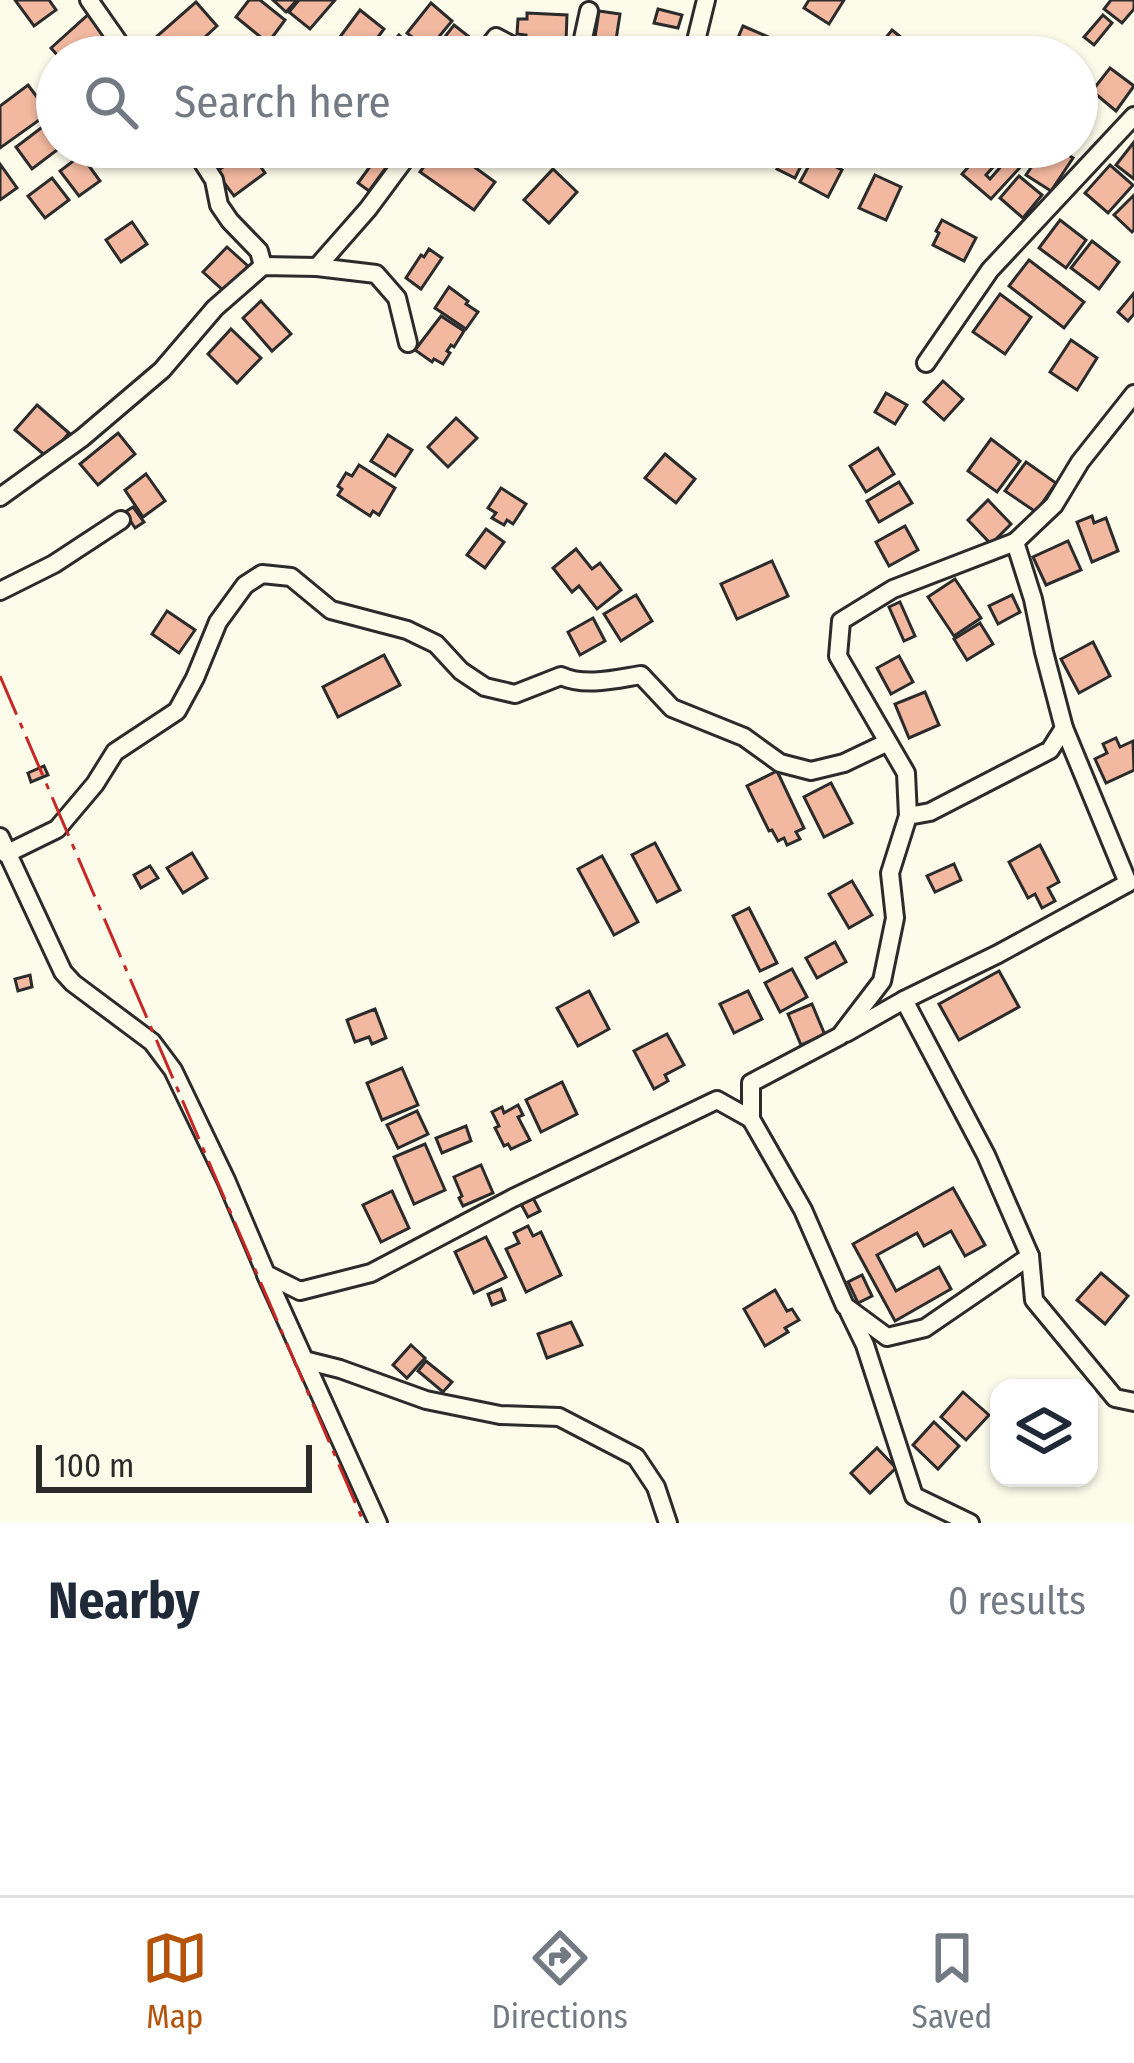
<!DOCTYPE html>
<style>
:root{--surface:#fff;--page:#f6f6f7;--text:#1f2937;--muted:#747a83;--line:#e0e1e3;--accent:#b45309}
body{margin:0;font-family:"Fira Sans Condensed",sans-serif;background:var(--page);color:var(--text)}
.controls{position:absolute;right:36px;bottom:36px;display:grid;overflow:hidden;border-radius:24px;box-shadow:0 3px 9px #0004}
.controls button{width:108px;height:108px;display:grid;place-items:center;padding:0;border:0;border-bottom:3px solid var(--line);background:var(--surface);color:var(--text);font:60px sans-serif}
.scale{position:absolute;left:36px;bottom:30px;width:276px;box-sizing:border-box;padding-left:12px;border:6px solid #2b2b2b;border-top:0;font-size:33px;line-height:42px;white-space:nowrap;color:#2b2b2b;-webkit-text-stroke:9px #fdfbea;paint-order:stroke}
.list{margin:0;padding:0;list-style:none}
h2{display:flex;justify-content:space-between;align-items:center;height:156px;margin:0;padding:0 48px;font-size:51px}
h2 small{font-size:39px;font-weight:400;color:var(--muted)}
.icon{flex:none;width:66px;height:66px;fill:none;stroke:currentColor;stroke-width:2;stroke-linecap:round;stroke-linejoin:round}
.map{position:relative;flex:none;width:1134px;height:1523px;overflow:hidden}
.search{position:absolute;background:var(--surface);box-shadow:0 3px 9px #0004;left:36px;right:36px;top:36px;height:132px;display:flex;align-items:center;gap:30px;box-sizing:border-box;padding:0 42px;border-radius:66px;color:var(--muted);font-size:45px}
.sheet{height:372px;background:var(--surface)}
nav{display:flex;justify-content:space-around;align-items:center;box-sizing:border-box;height:168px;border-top:3px solid var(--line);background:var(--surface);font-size:33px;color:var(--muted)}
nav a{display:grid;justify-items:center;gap:6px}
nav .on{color:var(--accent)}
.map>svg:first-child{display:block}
</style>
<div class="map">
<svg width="1134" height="1523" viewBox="0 0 1134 1523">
<rect width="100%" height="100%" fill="#fdfbea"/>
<g fill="#f2b8a0" stroke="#2b2b2b" stroke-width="3">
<path d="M 15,0 L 49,0 L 56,10 L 34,26 Z"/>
<path d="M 249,0 L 260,0 L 285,20 L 268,43 L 236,17 Z"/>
<path d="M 273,0 L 297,0 L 286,12 Z"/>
<path d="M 299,0 L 335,0 L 310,29 L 289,12 Z"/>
<path d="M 809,0 L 844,0 L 829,24 L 804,8 Z"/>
<path d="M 1111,0 L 1134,0 L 1134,9 L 1122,23 L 1104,9 Z"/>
<path d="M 196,2 L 217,26 L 183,57 L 160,57 L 148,44 Z"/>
<path d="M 431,3 L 452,21 L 428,50 L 407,33 Z"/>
<path d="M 658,9 L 682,15 L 678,28 L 654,23 Z"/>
<path d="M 360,10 L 384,29 L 363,57 L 325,57 Z"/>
<path d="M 599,11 L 620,14 L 616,40 L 595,37 Z"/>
<path d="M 90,13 L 113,39 L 92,57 L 59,57 L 51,48 Z"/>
<path d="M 527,13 L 567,15 L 566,42 L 526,40 L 526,35 L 517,34 L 518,19 L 527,19 Z"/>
<path d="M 1103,15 L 1112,23 L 1094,45 L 1084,37 Z"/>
<path d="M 454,25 L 477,43 L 466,57 L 432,57 L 430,56 Z"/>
<path d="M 743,26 L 773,39 L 765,57 L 743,57 L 732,52 Z"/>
<path d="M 892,30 L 918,51 L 913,57 L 870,57 Z"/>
<path d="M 399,35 L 417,51 L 412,57 L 380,57 Z"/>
<path d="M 830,40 L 849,53 L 847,57 L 819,57 Z"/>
<path d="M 1110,68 L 1134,86 L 1116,111 L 1092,91 Z"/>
<path d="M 28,85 L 49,113 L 0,148 L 0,106 Z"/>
<path d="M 53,119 L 57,125 L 57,147 L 61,147 L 32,169 L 16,147 Z"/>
<path d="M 1134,142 L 1134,179 L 1116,165 Z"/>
<path d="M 274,147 L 298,147 L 286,159 Z"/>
<path d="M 316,147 L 351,147 L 338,164 Z"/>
<path d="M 438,147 L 447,147 L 495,182 L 474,210 L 420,172 Z"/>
<path d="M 475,147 L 508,147 L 494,163 Z"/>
<path d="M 788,147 L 799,147 L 808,152 L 795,178 L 777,169 Z"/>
<path d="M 986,147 L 1011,147 L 986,175 L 990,179 L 1018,147 L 1032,147 L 1036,150 L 991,199 L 962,174 Z"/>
<path d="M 1045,147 L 1056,147 L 1073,158 L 1051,191 L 1026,175 Z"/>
<path d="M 248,149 L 265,173 L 234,196 L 216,172 Z"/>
<path d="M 382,150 L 393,158 L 369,191 L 358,183 Z"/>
<path d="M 817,151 L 827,156 L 824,161 L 842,170 L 828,197 L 800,182 Z"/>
<path d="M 81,155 L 100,181 L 79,196 L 60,171 Z"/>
<path d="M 0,164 L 17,188 L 0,200 Z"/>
<path d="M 1110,165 L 1133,185 L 1108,213 L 1085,193 Z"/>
<path d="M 553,169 L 577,192 L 549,223 L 524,200 Z"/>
<path d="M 875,175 L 901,187 L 886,220 L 859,208 Z"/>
<path d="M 1019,176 L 1042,195 L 1023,218 L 1000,198 Z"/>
<path d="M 52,178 L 69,200 L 45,218 L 28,196 Z"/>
<path d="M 1134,195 L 1134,230 L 1132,232 L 1114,215 Z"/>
<path d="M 942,220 L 976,238 L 964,261 L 933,245 L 939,233 L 936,231 Z"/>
<path d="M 1060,220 L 1086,240 L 1066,268 L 1039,248 Z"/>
<path d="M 132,222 L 147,244 L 121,262 L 106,240 Z"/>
<path d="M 1092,241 L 1119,262 L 1099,289 L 1071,268 Z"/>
<path d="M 227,247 L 248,266 L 225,292 L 203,272 Z"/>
<path d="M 429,249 L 442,258 L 421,289 L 406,278 L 421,255 L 424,257 Z"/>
<path d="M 1029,260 L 1084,302 L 1064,328 L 1009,286 Z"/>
<path d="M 449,287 L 468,301 L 466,304 L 478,312 L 466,329 L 435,308 Z"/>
<path d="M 1134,293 L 1134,314 L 1128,321 L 1118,312 Z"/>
<path d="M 1000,294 L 1031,317 L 1005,354 L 973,332 Z"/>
<path d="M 261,301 L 291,334 L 272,351 L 243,318 Z"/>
<path d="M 441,316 L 464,331 L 454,347 L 451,345 L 447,351 L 450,353 L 443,364 L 434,359 L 432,362 L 415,350 Z"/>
<path d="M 231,329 L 261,358 L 237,383 L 208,354 Z"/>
<path d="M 1071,340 L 1097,358 L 1077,390 L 1050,372 Z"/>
<path d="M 943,381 L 963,399 L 944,420 L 924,402 Z"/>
<path d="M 886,393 L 907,405 L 895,424 L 875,412 Z"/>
<path d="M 37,405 L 69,433 L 48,458 L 15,430 Z"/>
<path d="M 456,418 L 477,438 L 448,467 L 428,447 Z"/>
<path d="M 118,433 L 135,454 L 98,485 L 80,464 Z"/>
<path d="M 388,435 L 412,450 L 395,476 L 371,461 Z"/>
<path d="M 991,439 L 1020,461 L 997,492 L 968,471 Z"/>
<path d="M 878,448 L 894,474 L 866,492 L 850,466 Z"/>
<path d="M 665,454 L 695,479 L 676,503 L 645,478 Z"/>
<path d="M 1026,462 L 1056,483 L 1036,512 L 1005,491 Z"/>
<path d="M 359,465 L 395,488 L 379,515 L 373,511 L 370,516 L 338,495 L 342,489 L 338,486 L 346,473 L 352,476 Z"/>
<path d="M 146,474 L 165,501 L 143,517 L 125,490 Z"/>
<path d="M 899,482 L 912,503 L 879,522 L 867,501 Z"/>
<path d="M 501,488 L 526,504 L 513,524 L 507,520 L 504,525 L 492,518 L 496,513 L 488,508 Z"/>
<path d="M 988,500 L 1011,524 L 991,544 L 968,520 Z"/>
<path d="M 133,507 L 144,522 L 135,528 L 125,512 Z"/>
<path d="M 1092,516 L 1094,523 L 1106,518 L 1118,551 L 1092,562 L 1077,522 Z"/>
<path d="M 905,526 L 918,550 L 889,566 L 876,542 Z"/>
<path d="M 486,529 L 504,542 L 485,568 L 467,555 Z"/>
<path d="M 1068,541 L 1081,570 L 1046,585 L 1033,557 Z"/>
<path d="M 576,549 L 592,569 L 600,563 L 621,590 L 597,609 L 579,586 L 572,592 L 553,568 Z"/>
<path d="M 772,561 L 788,596 L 737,619 L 721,584 Z"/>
<path d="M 955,579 L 981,618 L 954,636 L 928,597 Z"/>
<path d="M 636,595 L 652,621 L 621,641 L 604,614 Z"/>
<path d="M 1012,595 L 1020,612 L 998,624 L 989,606 Z"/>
<path d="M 900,602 L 915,636 L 904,641 L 889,607 Z"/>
<path d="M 167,611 L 195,630 L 179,653 L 152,634 Z"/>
<path d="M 593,618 L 605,641 L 580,655 L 568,632 Z"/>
<path d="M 980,623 L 993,644 L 967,660 L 954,639 Z"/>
<path d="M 1093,642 L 1110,676 L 1079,693 L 1061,659 Z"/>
<path d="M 384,655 L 400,685 L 338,717 L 323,687 Z"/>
<path d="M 899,656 L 913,682 L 891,694 L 877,668 Z"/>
<path d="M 925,692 L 939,725 L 909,738 L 895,704 Z"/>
<path d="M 1116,738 L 1120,747 L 1133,741 L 1134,770 L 1106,783 L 1095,759 L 1107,753 L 1103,744 Z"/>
<path d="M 44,766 L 48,775 L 31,782 L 28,773 Z"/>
<path d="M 777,771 L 804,828 L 796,832 L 800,839 L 787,845 L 784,838 L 778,841 L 772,830 L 769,831 L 747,786 Z"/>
<path d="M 831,783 L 852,823 L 824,837 L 804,797 Z"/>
<path d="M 655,843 L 680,890 L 657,902 L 632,855 Z"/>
<path d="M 1040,845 L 1059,882 L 1048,888 L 1055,901 L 1042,908 L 1035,894 L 1028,898 L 1009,862 Z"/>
<path d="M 192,853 L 207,878 L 183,893 L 167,868 Z"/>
<path d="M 602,856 L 638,922 L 614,935 L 578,869 Z"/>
<path d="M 954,864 L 961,880 L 935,892 L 927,876 Z"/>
<path d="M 150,866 L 158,878 L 141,888 L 134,875 Z"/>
<path d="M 852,881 L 872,915 L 849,928 L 829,894 Z"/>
<path d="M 749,908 L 777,963 L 760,971 L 733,916 Z"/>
<path d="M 835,942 L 846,962 L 817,978 L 806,958 Z"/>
<path d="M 792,969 L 807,997 L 780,1012 L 765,983 Z"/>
<path d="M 999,971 L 1019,1007 L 959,1040 L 939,1004 Z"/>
<path d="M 30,975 L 32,987 L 18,991 L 15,979 Z"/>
<path d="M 589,991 L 609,1029 L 578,1046 L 557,1008 Z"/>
<path d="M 748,991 L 762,1019 L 734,1033 L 720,1004 Z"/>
<path d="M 812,1004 L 825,1035 L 801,1045 L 788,1014 Z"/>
<path d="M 375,1009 L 386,1038 L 372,1044 L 369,1037 L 355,1042 L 347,1020 Z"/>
<path d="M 667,1034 L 684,1065 L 665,1075 L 668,1081 L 654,1089 L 634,1051 Z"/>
<path d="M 402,1068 L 418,1105 L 382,1120 L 367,1083 Z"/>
<path d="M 562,1082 L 577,1114 L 541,1132 L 526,1100 Z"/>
<path d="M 518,1105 L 523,1115 L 518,1117 L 530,1140 L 511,1149 L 508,1144 L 504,1146 L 495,1128 L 499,1126 L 492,1112 L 502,1107 L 504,1113 Z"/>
<path d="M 417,1111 L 428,1134 L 398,1148 L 387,1125 Z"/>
<path d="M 466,1126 L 471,1141 L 442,1153 L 436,1138 Z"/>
<path d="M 425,1144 L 445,1190 L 414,1204 L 394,1157 Z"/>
<path d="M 481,1165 L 493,1193 L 463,1206 L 459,1198 L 462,1196 L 454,1177 Z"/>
<path d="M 953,1188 L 985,1245 L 965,1256 L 951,1231 L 924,1246 L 917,1233 L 877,1255 L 896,1291 L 939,1267 L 951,1289 L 895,1321 L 853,1244 Z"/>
<path d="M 392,1191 L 409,1228 L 381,1242 L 363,1205 Z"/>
<path d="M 532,1196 L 540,1211 L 528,1217 L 520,1202 Z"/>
<path d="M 528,1226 L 533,1236 L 541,1232 L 561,1275 L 526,1292 L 506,1249 L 519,1243 L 514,1233 Z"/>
<path d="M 486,1237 L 506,1277 L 474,1293 L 455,1252 Z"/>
<path d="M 1101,1273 L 1128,1296 L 1105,1324 L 1077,1300 Z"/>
<path d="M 862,1275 L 872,1296 L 858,1303 L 848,1282 Z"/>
<path d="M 501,1289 L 505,1300 L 492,1305 L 488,1294 Z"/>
<path d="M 775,1290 L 787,1311 L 792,1309 L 799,1320 L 785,1328 L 788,1332 L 765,1346 L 744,1309 Z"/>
<path d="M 571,1322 L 582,1345 L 547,1358 L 538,1334 Z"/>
<path d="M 411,1345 L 425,1358 L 407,1378 L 393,1365 Z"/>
<path d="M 426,1361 L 452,1382 L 443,1392 L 418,1371 Z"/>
<path d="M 963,1392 L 989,1415 L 966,1440 L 941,1417 Z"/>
<path d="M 934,1422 L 959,1446 L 938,1469 L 913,1445 Z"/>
<path d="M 877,1448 L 896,1468 L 870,1493 L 851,1473 Z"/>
</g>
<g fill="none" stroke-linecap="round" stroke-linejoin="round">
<defs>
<g id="minor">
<path d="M 89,0 L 129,57"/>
<path d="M 481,57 L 496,37 L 534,57"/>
<path d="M 579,57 L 589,11"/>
<path d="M 692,57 L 706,0"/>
<path d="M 193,147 L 214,180 L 219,205 L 230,221 L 259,251 L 263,266"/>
<path d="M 317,267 L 376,274 L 397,298 L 408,343"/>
<path d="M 926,363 L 990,270 L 1134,116"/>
<path d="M 0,497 L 82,438 L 162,370 L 215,308 L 263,266 L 317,267 L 368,209 L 414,147"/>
<path d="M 0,591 L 54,564 L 121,520"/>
<path d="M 908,816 L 906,773 L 838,656 L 841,621 L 893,589 L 1015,542"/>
<path d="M 0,837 L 63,972 L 73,983 L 152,1042 L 173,1070 L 226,1180 L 266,1274 L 300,1291 L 371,1273 L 513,1198 L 717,1100 L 751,1119 L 751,1083 L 840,1036 L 882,981 L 895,918 L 890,873 L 908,816 L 930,812 L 1050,750 L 1064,728"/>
<path d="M 6,854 L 57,829 L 95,784 L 115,752 L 177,711 L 195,678 L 218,622 L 245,585 L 262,574 L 291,577 L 331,610 L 407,630 L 436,644 L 461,671 L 485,687 L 515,694 L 561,676 C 585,687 616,679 641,675 L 672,708 L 744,737 L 780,763 L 811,771 L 844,763 L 886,743"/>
<path d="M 846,1033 L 904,1000"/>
<path d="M 751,1119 L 803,1210 L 845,1306 L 887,1337 L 925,1328 L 1030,1256 L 986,1155 L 904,1000 L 998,954 L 1128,883 L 1064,728 L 1044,652 L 1033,599 L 1015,542 L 1054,505 L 1080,462 L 1134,394"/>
<path d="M 1030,1256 L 1034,1300 L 1115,1398 L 1134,1402"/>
<path d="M 266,1275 L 378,1523"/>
<path d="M 849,1312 L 865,1345 L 914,1496 L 970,1523"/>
<path d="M 304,1360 L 340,1369 L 426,1400 L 500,1415 L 559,1417 L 636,1457 L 656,1487 L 668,1523"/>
</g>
</defs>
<use href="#minor" stroke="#2b2b2b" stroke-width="22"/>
<use href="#minor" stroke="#fdfbea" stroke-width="16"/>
<path stroke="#c62828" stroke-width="3" stroke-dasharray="42 9 6 9" stroke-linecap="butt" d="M 0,676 L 364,1523"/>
</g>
</svg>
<div class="controls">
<button><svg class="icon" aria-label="layers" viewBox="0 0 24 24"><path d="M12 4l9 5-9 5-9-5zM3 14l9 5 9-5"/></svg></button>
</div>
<div class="scale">100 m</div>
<div class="search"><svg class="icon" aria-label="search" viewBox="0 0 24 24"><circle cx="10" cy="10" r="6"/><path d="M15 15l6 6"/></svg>Search here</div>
</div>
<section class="sheet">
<h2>Nearby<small>0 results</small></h2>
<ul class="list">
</ul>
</section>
<nav>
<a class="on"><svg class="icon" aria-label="map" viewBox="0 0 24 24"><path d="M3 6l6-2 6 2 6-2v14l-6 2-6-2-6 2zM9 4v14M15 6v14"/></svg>Map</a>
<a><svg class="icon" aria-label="directions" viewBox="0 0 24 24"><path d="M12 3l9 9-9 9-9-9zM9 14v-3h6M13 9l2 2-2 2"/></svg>Directions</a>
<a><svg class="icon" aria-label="saved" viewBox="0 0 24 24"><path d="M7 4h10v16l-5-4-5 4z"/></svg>Saved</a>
</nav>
